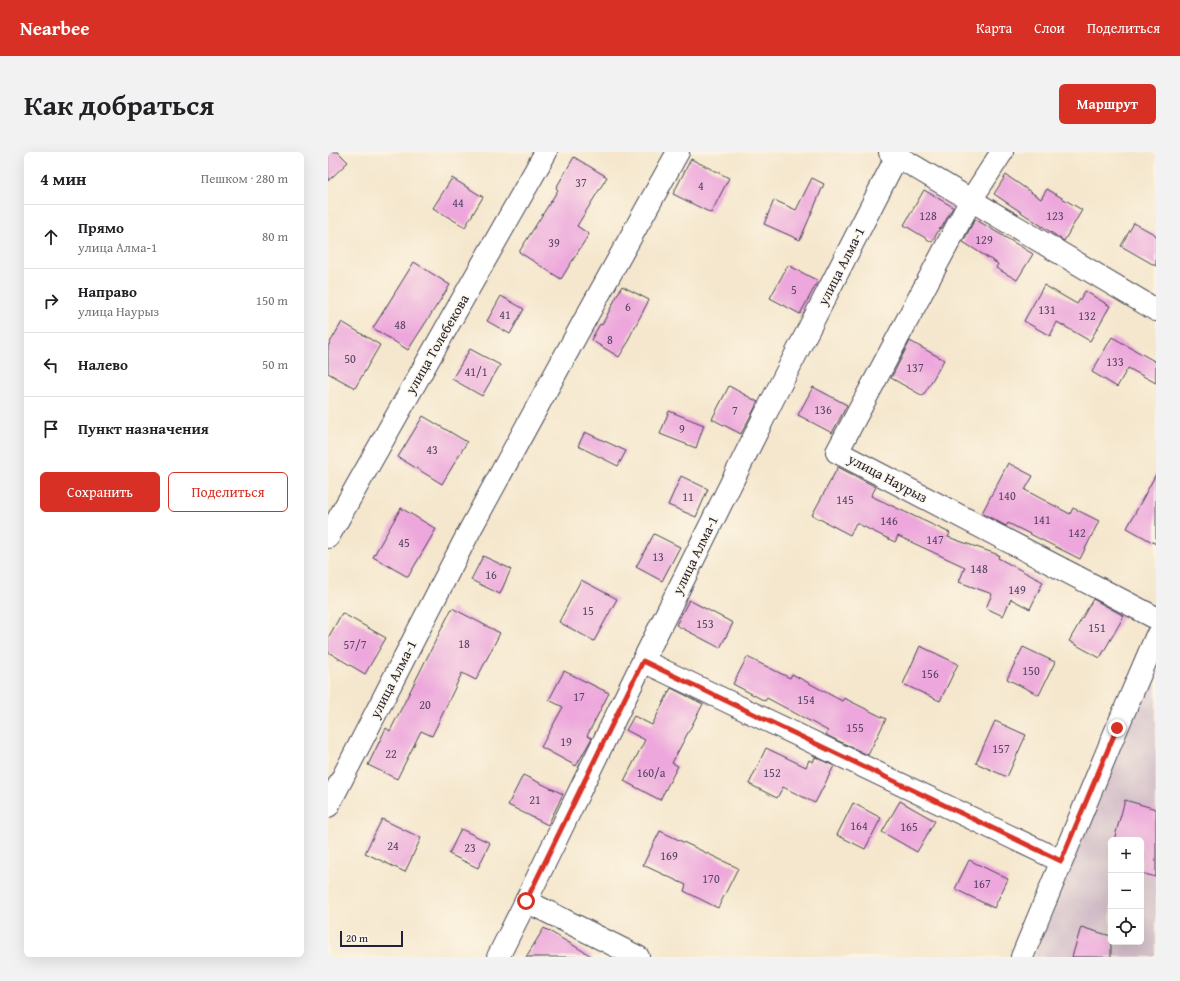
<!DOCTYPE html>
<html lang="ru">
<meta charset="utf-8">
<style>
:root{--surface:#fff;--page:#f2f2f2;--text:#202124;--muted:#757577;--line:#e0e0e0;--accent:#d93025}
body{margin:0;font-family:"Gentium Book Plus",serif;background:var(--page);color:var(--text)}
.controls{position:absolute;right:12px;bottom:12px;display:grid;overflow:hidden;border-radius:6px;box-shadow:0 4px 16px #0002}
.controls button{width:36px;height:36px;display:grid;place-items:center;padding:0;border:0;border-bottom:1px solid var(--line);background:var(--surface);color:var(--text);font:20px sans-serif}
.scale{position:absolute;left:12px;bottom:10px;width:63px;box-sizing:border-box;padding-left:4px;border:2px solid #22223b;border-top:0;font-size:11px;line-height:14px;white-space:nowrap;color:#22223b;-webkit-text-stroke:3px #fcf5e5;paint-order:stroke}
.stop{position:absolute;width:12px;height:12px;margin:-9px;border:3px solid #d93025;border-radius:50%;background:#fff}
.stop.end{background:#d93025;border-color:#fff;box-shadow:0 1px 4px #0008}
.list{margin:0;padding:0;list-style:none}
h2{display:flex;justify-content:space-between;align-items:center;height:52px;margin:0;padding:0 16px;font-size:17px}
h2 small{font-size:13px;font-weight:400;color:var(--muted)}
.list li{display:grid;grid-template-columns:26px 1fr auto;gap:12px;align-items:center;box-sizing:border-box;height:64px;padding:0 16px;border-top:1px solid var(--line)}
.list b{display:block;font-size:15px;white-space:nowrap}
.list p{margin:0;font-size:13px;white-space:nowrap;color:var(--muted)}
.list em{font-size:13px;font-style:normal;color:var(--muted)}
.actions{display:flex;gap:8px;padding:12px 16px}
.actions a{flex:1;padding:9px 0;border:1px solid var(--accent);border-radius:6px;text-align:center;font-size:14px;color:var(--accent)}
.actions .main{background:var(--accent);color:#fff}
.icon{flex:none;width:22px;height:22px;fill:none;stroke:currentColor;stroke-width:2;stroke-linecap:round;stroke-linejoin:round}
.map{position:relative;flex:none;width:828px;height:805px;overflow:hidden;border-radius:6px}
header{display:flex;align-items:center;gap:24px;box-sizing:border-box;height:56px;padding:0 20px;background:var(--accent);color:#fff}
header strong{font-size:19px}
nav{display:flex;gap:22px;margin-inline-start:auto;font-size:14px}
.intro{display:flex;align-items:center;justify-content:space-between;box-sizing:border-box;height:96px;padding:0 24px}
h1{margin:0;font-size:28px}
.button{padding:10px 18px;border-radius:6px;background:var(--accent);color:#fff;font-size:14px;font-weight:700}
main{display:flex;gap:24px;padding:0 24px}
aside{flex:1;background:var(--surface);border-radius:6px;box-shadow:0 4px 16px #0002}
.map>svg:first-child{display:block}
</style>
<header>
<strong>Nearbee</strong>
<nav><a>Карта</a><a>Слои</a><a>Поделиться</a></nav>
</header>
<div class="intro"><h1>Как добраться</h1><a class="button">Маршрут</a></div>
<main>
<aside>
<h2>4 мин<small>Пешком · 280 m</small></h2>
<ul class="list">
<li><svg class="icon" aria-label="ahead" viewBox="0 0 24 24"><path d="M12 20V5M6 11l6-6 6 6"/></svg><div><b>Прямо</b><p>улица Алма-1</p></div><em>80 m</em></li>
<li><svg class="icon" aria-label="right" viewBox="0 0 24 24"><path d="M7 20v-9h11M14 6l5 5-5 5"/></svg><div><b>Направо</b><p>улица Наурыз</p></div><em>150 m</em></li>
<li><svg class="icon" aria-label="left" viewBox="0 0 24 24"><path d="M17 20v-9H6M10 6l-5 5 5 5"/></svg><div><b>Налево</b></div><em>50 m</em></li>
<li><svg class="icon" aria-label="arrive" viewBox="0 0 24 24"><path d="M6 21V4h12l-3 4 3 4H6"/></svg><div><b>Пункт назначения</b></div></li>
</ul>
<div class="actions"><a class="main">Сохранить</a><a>Поделиться</a></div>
</aside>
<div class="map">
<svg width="828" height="805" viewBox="0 0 828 805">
<rect width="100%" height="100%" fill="#fcf5e5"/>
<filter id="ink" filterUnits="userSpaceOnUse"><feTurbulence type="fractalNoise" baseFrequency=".025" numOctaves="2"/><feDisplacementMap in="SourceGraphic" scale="8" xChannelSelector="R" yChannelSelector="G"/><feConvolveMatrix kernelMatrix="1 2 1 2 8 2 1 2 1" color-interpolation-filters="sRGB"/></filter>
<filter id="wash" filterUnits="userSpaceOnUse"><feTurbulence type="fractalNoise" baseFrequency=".012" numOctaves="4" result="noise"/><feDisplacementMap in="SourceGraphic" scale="16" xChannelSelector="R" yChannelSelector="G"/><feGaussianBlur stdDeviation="0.9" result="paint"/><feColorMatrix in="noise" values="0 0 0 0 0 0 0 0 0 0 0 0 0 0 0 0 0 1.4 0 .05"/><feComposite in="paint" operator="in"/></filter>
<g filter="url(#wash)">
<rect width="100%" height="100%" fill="#f5e7cd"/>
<path fill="#d2bdc8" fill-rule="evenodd" d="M 828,510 L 828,805 L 706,805 L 799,579 ZM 783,688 L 813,688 L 813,790 L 783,790 Z"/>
<g id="blocks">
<g fill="#eda7dc">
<path d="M 0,0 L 10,0 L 20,10 L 0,29 Z"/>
<path d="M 246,5 L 279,25 L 249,74 L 261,82 L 233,127 L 191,100 L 230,38 L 228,36 Z"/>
<path d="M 363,7 L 401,26 L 383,61 L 345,42 Z"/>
<path d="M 678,23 L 713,47 L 719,37 L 754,58 L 736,89 L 666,42 Z"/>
<path d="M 124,26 L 155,45 L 137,75 L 105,56 Z"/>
<path d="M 484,26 L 496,32 L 472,88 L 436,72 L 446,48 L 468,58 Z"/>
<path d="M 596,38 L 625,55 L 613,77 L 612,76 L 604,90 L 576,73 Z"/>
<path d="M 647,67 L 705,102 L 689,128 L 668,116 L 670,112 L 635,90 Z"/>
<path d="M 806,71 L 828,83 L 828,114 L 793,94 Z"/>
<path d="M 86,110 L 122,133 L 80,198 L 45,176 Z"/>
<path d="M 460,113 L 490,129 L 472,162 L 442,146 Z"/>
<path d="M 716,133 L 749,152 L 757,139 L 782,154 L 762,189 L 729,170 L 722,184 L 696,169 Z"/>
<path d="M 294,134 L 321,148 L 300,188 L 301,189 L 291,205 L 263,188 L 272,172 L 274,173 Z"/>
<path d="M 173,144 L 196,157 L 182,182 L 159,169 Z"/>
<path d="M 14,170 L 52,193 L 27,236 L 0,221 L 0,194 Z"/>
<path d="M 784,185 L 828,210 L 828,231 L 800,216 L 789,235 L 764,220 Z"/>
<path d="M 582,189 L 616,208 L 595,244 L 563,226 Z"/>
<path d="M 142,197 L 172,213 L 154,244 L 124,227 Z"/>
<path d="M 401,234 L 430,250 L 413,282 L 384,267 Z"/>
<path d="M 485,235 L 519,253 L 504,281 L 470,263 Z"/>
<path d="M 341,259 L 376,273 L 368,296 L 332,282 Z"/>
<path d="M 95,264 L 139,290 L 114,332 L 70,305 Z"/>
<path d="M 257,280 L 298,299 L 290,314 L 250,294 Z"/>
<path d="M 680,311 L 705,324 L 697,338 L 742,362 L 745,356 L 771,369 L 752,407 L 680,371 L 678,374 L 654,361 Z"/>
<path d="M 510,315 L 548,335 L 543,344 L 622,381 L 620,385 L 671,403 L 670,406 L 715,430 L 702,457 L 683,447 L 675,464 L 658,456 L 664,442 L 631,430 L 637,415 L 570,384 L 567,390 L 528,371 L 522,383 L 484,363 Z"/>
<path d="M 828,322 L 828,392 L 799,376 Z"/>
<path d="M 353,324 L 380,337 L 368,365 L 340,353 Z"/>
<path d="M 73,356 L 108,377 L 80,425 L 45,405 Z"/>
<path d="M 326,382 L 352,395 L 334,429 L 308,415 Z"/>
<path d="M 155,404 L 183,417 L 172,442 L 143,428 Z"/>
<path d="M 253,428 L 289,447 L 266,489 L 231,470 Z"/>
<path d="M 765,447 L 796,464 L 772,506 L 741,489 Z"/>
<path d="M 361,448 L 405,471 L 392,496 L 348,473 Z"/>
<path d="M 124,456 L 172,481 L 148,528 L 134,521 L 104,584 L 93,579 L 69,627 L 40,613 L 58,576 L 62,579 Z"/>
<path d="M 14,461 L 58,486 L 37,522 L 0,500 L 0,486 Z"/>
<path d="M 592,494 L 630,512 L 612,549 L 575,532 Z"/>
<path d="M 695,495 L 727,510 L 711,543 L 679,527 Z"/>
<path d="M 419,505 L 462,526 L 464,522 L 514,549 L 516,546 L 558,567 L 540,603 L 498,583 L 500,579 L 439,546 L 437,549 L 405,532 Z"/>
<path d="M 236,519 L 281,541 L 259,584 L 264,586 L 248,614 L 213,595 L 235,555 L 221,548 Z"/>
<path d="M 343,536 L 375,552 L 344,611 L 350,614 L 332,648 L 296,629 L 317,588 L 298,578 L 306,564 L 324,573 Z"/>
<path d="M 667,569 L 698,583 L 679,625 L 648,611 Z"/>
<path d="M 438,596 L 478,615 L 481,608 L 485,610 L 487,605 L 506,614 L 487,651 L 455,635 L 449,646 L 421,632 Z"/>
<path d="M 195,623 L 235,642 L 220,673 L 180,653 Z"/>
<path d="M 797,648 L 828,657 L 828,725 L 813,721 L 813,688 L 786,688 Z"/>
<path d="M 572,649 L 607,669 L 589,700 L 554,680 Z"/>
<path d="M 525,651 L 553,666 L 537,697 L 509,683 Z"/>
<path d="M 54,667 L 93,686 L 77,720 L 37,701 Z"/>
<path d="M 133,677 L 162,691 L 150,716 L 121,702 Z"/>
<path d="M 332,679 L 410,716 L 390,756 L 356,739 L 358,733 L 315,713 Z"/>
<path d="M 641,708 L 680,727 L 666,756 L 627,737 Z"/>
<path d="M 753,775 L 783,784 L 783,805 L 744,805 Z"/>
<path d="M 216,776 L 265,805 L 198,805 Z"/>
</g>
</g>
</g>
<g filter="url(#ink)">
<use href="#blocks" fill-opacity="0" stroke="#424051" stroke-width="1"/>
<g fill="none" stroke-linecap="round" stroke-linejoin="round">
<defs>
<g id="minor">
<path d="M 562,0 L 828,158"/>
<path d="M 674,0 L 643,48 L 509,300 L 828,466"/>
<path d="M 0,385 L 218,0"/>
<path d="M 315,509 L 733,709"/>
<path d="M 0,654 L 143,376 L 255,171 L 350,0"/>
<path d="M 198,749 L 310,805"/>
<path d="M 170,805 L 198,749 L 315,509 L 446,245 L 569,4"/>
</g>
<path id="major" d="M 694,805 L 789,576 L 828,485"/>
</defs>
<use href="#minor" stroke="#424051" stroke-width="24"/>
<use href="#major" stroke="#424051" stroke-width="24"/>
<use href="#minor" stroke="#fff" stroke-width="22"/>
<use href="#major" stroke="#fff" stroke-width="22"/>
</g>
</g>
<g fill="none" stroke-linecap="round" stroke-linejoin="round" filter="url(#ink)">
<path stroke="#d93025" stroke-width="5" d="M 198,749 L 315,509 L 733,709 L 789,576"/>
</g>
<g text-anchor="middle" stroke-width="3" stroke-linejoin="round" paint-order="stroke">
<g font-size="12" fill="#554363">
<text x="253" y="35">37</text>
<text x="373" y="38">4</text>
<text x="130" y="55">44</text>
<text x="600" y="68">128</text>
<text x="727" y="68">123</text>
<text x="656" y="92">129</text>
<text x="226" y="95">39</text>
<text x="466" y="142">5</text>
<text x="300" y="159">6</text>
<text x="719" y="162">131</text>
<text x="177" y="167">41</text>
<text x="759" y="168">132</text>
<text x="72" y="177">48</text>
<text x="282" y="192">8</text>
<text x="22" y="211">50</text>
<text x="787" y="214">133</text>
<text x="587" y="220">137</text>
<text x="148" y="224">41/1</text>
<text x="495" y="262">136</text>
<text x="407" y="263">7</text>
<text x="354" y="281">9</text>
<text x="104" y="302">43</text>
<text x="679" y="348">140</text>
<text x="360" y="349">11</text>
<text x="517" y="352">145</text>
<text x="714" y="372">141</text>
<text x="561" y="373">146</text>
<text x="749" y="385">142</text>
<text x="607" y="392">147</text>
<text x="76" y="395">45</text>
<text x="330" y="409">13</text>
<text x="651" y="421">148</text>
<text x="163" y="427">16</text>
<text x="689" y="442">149</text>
<text x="260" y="463">15</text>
<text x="377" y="476">153</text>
<text x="769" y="480">151</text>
<text x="136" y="496">18</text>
<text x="27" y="497">57/7</text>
<text x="703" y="523">150</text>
<text x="602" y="526">156</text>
<text x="251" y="549">17</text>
<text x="478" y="552">154</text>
<text x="97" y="557">20</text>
<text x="527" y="580">155</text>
<text x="238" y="594">19</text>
<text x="673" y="601">157</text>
<text x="63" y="606">22</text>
<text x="323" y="625">160/а</text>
<text x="444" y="625">152</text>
<text x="207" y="652">21</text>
<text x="531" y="678">164</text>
<text x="581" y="679">165</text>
<text x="65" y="698">24</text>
<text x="142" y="700">23</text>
<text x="341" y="708">169</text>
<text x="383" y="731">170</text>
<text x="654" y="736">167</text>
</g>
<g font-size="14" fill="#22223b" stroke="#fcf5e5">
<text transform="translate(513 114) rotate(-63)" y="5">улица Алма-1</text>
<text transform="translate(109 192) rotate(-60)" y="5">улица Толебекова</text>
<text transform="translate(560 326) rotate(28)" y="5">улица Наурыз</text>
<text transform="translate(367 403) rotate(-64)" y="5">улица Алма-1</text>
<text transform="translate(65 527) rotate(-63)" y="5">улица Алма-1</text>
</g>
</g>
</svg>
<div class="controls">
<button>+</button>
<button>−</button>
<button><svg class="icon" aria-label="locate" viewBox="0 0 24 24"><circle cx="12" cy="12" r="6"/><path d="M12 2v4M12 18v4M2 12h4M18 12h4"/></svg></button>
</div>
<div class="scale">20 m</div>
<div class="stop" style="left:198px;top:749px"></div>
<div class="stop end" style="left:789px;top:576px"></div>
</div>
</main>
